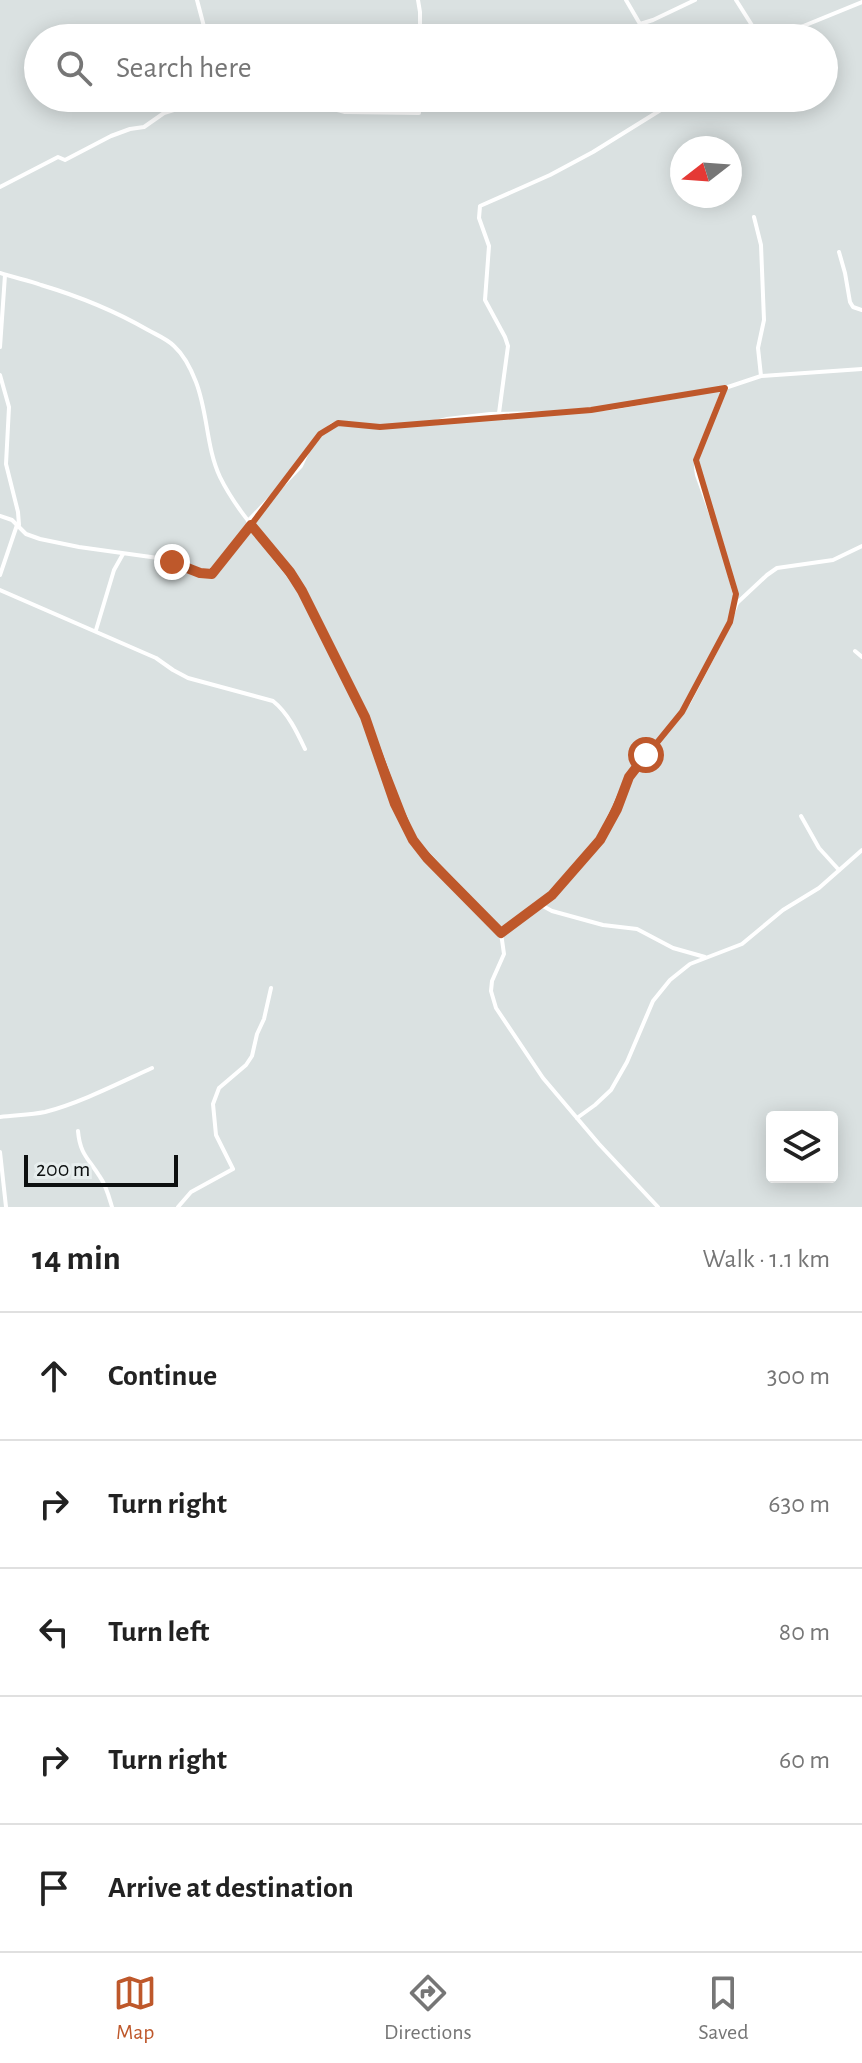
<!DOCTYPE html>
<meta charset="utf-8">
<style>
:root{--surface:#fff;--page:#f2f2f2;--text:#222;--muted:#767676;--line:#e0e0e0;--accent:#be582b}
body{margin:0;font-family:"Alegreya Sans",sans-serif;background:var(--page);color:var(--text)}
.controls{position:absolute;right:24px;bottom:24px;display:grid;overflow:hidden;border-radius:8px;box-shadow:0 4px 20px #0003}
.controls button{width:72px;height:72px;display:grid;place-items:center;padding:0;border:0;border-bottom:2px solid var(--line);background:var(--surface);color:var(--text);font:40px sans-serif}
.compass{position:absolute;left:670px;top:136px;width:72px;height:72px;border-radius:50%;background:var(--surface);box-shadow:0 4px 20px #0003;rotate:253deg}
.scale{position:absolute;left:24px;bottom:20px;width:154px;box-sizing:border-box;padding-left:8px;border:4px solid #0d1010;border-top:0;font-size:22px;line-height:28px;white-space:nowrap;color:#0d1010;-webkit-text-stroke:6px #e7eeee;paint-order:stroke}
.stop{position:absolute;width:24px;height:24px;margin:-18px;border:6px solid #be582b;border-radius:50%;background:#fff}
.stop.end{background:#be582b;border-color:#fff;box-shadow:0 2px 8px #0008}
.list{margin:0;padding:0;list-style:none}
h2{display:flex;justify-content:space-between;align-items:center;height:104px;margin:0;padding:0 32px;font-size:34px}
h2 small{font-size:26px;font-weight:400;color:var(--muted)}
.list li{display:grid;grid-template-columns:52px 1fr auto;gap:24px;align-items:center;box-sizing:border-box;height:128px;padding:0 32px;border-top:2px solid var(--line)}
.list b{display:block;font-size:30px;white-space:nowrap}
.list em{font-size:26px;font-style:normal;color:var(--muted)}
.icon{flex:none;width:44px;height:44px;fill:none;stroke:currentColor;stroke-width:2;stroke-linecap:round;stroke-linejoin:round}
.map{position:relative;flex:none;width:862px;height:1207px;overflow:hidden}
.search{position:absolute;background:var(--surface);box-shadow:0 4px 20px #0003;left:24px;right:24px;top:24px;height:88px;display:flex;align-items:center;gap:20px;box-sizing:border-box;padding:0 28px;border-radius:44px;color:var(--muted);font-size:30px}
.sheet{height:744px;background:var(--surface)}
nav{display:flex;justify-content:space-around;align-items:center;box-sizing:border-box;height:112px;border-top:2px solid var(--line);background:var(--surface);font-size:22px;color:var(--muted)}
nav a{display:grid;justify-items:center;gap:4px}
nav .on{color:var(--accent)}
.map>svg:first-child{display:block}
</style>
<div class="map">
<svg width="862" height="1207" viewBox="0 0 862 1207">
<rect width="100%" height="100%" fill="#dae1e1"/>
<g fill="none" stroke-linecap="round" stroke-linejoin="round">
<g stroke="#fff" stroke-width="4">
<path d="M 197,0 L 207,38"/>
<path d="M 418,0 L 420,12 L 420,38"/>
<path d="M 626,0 L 640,24 L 653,20 L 695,0"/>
<path d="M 736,0 L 760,38"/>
<path d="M 774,38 L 862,2"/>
<path d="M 292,98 L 345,112 L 419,113 L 418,98"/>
<path d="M 0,187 L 58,157 L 65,160 L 111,136 L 130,129 L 144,127 L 164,113 L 177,109 L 198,98"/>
<path d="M 754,217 L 761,245 L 764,320 L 758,348 L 761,376"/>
<path d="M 839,252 L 845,273 L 850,302 L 853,307 L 862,310"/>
<path d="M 0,273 C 14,278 28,280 41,285 C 78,296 115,311 148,330 C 157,335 167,339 174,346 C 185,356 191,369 196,382 C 208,413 206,447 220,477 C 241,520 278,552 302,591 L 365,717 L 395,804 L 413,840 L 427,858 L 501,933 L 504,954 L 492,981 L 491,991 L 496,1008 L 543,1078 L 599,1144 L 658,1207"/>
<path d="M 0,347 L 5,275"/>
<path d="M 0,375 L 9,407 L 6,464 L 18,512 L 19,525"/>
<path d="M 725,388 C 718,402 713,416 708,431 C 701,450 693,452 697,475 L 722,545 L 737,603"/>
<path d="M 499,413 L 508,346 L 505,337 L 485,300 L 489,246 L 479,218 L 480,206 L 550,175 L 593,152 L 680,98"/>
<path d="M 0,516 L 12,520 L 26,534 L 40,539 L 79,547 L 158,558 L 206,575 C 208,574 211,574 213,573 C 219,570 243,533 251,525"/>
<path d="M 248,521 L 301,466 L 310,446 L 320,434 L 332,425 L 338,423 L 380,427 L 436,422 L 447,419 L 490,414 L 547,413 L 612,408 L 725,388 L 761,376 L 862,369"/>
<path d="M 0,575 L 17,525"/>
<path d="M 0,590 L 156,658 L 173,670 L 188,678 L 273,701 C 288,713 297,732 305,749"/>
<path d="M 96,630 L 114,570 L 123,554"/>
<path d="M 855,651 L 862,657"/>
<path d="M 801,816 L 819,848 L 839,870"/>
<path d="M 541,905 L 552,911 L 603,925 L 637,929 L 673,948 L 705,957"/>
<path d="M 502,933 L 552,895 L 600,840 L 612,820 L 633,771 L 676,720 L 689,702 L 725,633 L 737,603 L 767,575 L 777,568 L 833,560 L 862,546"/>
<path d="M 0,1117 C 15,1115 30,1115 45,1112 C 80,1103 119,1083 152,1068"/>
<path d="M 577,1118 L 595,1105 L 611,1090 L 627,1062 L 653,1001 L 670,980 L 690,964 L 742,944 L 783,910 L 819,888 L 862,850"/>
<path d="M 78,1131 C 80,1155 89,1159 100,1177 C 106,1185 109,1197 112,1207"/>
<path d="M 0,1152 L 6,1207"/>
<path d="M 178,1207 L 191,1192 L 233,1169 L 216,1135 L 213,1104 L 219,1088 L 246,1065 L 252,1056 L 257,1034 L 264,1019 L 271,988"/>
</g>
</g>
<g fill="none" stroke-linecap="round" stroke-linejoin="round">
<path stroke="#be582b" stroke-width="10" d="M 172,562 L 200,573 L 212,574 L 251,525 L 290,572 L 302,591 L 365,717 L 395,804 L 413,840 L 427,858 L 501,933 L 552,895 L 600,840 L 617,809 L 629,777 L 646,755"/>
</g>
<path fill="none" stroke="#be582b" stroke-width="6" stroke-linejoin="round" d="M 725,388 L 696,460 L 736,594 L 730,622 L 682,712 L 629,777 L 600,840 L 552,895 L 501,933 L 413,840 L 365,717 L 302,591 L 251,525 L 320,434 L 338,423 L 380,427 L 591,410 Z"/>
</svg>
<div class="controls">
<button><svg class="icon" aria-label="layers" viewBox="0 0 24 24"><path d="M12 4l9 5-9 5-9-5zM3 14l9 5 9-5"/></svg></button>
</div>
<svg class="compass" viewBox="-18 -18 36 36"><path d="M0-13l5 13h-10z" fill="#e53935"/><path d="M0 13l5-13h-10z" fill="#767676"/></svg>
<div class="scale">200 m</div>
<div class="stop" style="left:646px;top:755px"></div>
<div class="stop end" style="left:172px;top:562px"></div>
<div class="search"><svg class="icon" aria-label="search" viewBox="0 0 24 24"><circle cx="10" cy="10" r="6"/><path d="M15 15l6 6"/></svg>Search here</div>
</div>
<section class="sheet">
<h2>14 min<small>Walk · 1.1 km</small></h2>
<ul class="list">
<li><svg class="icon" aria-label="ahead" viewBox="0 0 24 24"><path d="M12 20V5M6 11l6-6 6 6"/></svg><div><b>Continue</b></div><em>300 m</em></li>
<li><svg class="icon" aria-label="right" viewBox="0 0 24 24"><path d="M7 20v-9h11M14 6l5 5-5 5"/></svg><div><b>Turn right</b></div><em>630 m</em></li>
<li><svg class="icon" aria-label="left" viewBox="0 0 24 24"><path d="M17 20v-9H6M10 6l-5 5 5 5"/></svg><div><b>Turn left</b></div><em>80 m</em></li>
<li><svg class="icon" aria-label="right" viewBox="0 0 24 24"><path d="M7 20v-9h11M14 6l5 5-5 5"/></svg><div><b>Turn right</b></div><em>60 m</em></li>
<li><svg class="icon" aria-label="arrive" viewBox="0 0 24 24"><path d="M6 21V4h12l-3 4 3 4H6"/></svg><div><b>Arrive at destination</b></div></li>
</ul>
</section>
<nav>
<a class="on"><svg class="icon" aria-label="map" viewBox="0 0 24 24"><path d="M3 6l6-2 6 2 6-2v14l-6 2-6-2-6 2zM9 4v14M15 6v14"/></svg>Map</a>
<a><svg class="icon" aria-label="directions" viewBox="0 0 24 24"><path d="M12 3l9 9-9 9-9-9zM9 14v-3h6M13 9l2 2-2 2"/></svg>Directions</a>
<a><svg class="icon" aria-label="saved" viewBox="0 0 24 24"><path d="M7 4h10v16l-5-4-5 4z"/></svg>Saved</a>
</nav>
